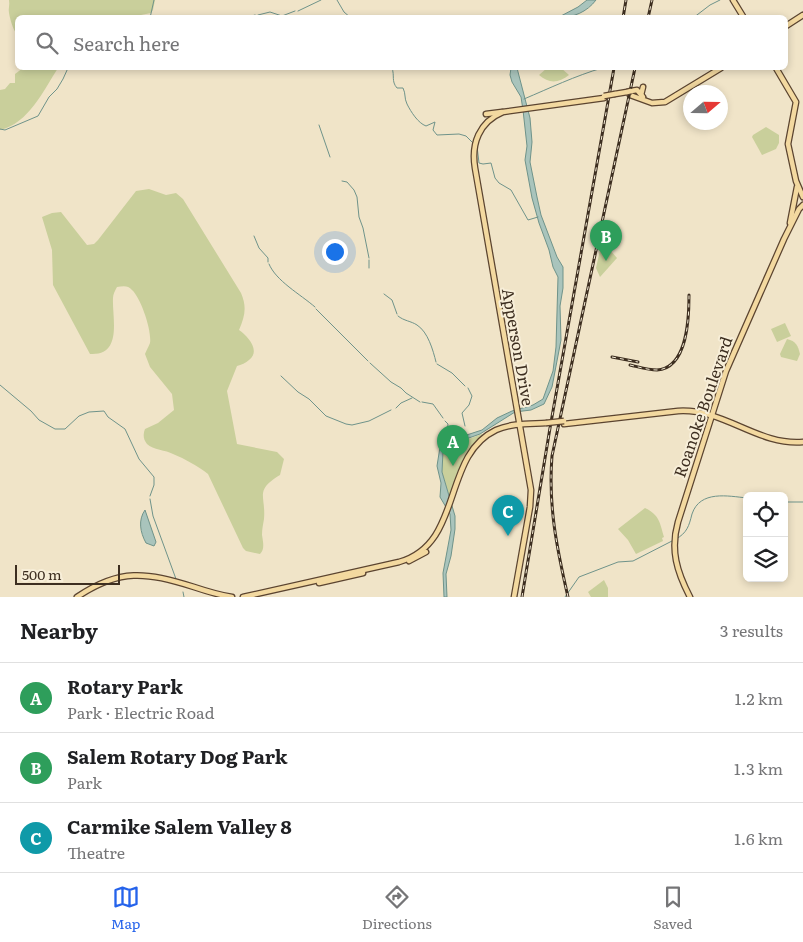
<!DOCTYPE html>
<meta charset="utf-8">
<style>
:root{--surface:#fff;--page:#f6f6f6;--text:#202124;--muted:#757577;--line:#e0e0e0;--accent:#2563eb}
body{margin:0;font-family:Literata,serif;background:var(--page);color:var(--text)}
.controls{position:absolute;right:15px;bottom:15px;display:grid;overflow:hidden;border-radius:8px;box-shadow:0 2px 8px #0003}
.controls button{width:45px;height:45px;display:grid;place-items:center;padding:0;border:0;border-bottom:1px solid var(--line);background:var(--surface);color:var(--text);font:25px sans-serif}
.compass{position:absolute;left:683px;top:85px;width:45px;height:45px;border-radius:50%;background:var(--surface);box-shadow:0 2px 8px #0003;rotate:70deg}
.scale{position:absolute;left:15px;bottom:12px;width:105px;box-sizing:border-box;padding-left:5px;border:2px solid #3d2e20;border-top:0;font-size:14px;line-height:18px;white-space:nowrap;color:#3d2e20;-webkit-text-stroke:4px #f7eed8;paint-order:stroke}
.you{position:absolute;left:334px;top:251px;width:18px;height:18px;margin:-12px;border:4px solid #fff;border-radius:50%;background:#1a73e8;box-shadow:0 0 0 8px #1a73e833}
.badge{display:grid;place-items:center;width:32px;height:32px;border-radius:50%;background:var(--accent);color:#fff;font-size:16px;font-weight:700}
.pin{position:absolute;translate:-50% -41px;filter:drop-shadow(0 1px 2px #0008)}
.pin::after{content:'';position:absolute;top:26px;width:18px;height:15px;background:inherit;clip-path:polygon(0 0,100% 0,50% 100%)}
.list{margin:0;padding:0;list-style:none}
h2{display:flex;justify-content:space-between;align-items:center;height:65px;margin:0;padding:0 20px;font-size:21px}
h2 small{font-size:16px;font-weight:400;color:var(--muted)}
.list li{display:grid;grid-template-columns:32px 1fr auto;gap:15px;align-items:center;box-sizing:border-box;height:70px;padding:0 20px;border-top:1px solid var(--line)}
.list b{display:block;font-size:19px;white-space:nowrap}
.list p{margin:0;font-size:16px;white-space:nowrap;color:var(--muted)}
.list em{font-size:16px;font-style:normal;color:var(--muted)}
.icon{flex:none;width:28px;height:28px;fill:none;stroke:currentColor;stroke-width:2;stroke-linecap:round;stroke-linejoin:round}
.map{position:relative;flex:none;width:803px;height:597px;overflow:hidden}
.search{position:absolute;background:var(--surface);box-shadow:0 2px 8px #0003;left:15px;right:15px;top:15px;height:55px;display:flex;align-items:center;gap:12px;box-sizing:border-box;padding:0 18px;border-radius:8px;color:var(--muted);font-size:19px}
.sheet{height:275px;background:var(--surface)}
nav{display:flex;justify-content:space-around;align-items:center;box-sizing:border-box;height:70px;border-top:1px solid var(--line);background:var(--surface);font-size:14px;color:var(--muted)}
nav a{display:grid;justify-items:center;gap:2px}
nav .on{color:var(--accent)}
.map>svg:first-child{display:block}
</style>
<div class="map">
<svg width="803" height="597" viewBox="0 0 803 597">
<rect width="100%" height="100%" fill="#f0e4c8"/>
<g fill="#c9cf9b">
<path d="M 9,0 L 155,0 L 153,10 L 151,13 L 141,15 L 139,17 L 18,18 L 17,34 C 13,30 10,19 9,13 C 8,9 10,5 9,0 Z"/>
<path d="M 23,68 L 58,68 C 43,91 29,123 0,130 L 0,90 L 5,89 L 10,83 L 15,83 L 15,74 Z"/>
<path d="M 547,68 L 561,68 L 569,75 C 559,83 549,84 539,75 Z"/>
<path d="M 766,127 L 779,135 L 779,143 L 776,149 L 762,155 L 752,137 L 753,135 Z"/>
<path d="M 149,189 L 166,195 L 176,193 L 183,199 L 241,293 C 247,307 245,316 239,330 C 248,336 261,351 249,360 C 246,363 241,365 237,366 L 227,391 L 237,444 L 277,452 L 284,459 L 280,475 C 254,491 266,495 264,519 C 263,525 262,529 262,535 C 263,542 265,549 260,554 L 246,551 L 243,548 L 208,474 C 198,466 185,459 173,454 C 166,450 153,450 147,444 C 143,439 143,434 145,429 L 158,423 L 174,410 L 172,394 L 150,367 L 145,354 C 146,351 149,346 150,343 C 152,331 141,298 132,290 C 128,285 123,286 117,287 C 115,291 113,294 113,298 C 112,318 123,356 90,354 L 53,285 L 52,250 L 42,217 L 52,213 L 61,212 L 87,245 L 94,244 L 98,240 L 136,191 Z"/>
<path d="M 602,241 L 617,258 L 600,277 L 596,268 Z"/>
<path d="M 785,323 L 791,336 L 777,342 L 771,329 Z"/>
<path d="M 787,339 C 796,341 798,346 800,354 L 797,361 L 781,357 L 780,354 Z"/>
<path d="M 482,434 L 484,437 L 473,448 L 450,499 L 442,472 L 443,451 L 450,446 Z"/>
<path d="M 645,508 C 660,515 660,524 664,537 L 662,538 L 663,541 L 636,554 L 628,540 L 618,529 Z"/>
<path d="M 604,580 L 608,588 L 608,597 L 591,597 L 588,592 Z"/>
</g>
<g fill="#a9c4bc" stroke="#6f938a">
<path d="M 587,0 L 596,0 C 587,12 573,18 559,17 L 578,7 Z"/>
<path d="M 511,68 L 517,68 L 530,118 L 532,142 L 530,162 L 537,197 L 541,215 L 557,257 L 563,267 L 563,288 L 560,306 L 561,340 L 552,387 L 544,404 L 531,410 L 515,412 L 480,434 L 449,445 L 443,451 L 442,472 L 455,516 L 455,529 L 451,556 L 446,574 L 447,597 L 444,597 L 443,573 L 451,530 L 450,514 L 440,497 L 441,483 L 437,466 L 440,447 L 445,442 L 482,430 L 497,418 L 512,411 L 533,405 L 543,399 L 553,371 L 556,347 L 558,277 L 553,267 L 549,250 L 539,223 L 532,198 L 525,160 L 527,146 L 523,110 L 521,97 L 512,82 L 510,75 Z"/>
<path d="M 145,510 L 156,542 L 154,546 L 146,543 C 140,532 138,520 145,510 Z"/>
</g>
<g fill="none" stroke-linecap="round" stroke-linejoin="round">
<g stroke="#6f938a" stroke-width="1">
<path d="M 337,0 L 344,12 L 351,18"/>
<path d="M 298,11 L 321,0"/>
<path d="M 258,15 L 270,12 L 282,16 L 295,11"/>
<path d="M 191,17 L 198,16 L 200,18"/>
<path d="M 150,18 L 154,0"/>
<path d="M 187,18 L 188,17"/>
<path d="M 201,18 L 204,16 L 212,18"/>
<path d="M 245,18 L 255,15"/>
<path d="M 693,18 L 710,5 L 720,0"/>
<path d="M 392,68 C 395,76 391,81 397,88 L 403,88 C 406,94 404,98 407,104 C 411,112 418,123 426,126 L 435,122 L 433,130 L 437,135 L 459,134 L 466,136 L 474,144"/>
<path d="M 524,99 C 550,88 575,76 602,68"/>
<path d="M 319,125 L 330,157"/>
<path d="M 0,129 L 5,130 L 38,116 L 49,97 L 57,89 L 63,79 L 68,68"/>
<path d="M 477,146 L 479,163 L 483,164 L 491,163 L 495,178 L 499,183 L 511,190 L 528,220 L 538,217"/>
<path d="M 342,181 L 347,182 L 354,190 L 357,197 L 359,217 L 363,228 L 369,258"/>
<path d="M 254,236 L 259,248 L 268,258 L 268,262"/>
<path d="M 369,260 L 369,268"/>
<path d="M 269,264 C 276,281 300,294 315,307"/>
<path d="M 384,294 L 392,300 L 397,314"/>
<path d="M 316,309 L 368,361"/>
<path d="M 398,316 C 404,321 411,321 417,325 C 428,332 433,350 436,362"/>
<path d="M 370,363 L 391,382 L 401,388 L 406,393 L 420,402"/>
<path d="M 437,364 L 452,373 L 465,386"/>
<path d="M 281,376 L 298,392 L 309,399 L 326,416 L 346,424 L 352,425 L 369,421 L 391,410"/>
<path d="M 0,385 L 31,411 L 39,420 L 55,429 L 65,429 L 79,416 L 89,412 L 104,411 L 108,417 L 125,429 L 139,459 L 154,477 L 154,485 L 150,496"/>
<path d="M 422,402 L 433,404 L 443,418"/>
<path d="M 396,408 L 401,403 L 412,398"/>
<path d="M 445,421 L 448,424 L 447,432"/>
<path d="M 465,426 L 462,413 L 469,405 L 472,396 L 468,388"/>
<path d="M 441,449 C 436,443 441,438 446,433 L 458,431 L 468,435"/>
<path d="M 150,499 L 153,516 L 176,579"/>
<path d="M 784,502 L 803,502"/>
<path d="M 676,539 C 687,533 689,526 692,514 C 700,490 728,496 747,498"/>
<path d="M 183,592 L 184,597"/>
<path d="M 565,597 L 579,577 L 618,562 L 633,561 L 672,541"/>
</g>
<defs>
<g id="major">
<path d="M 733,0 L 744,18"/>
<path d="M 786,26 L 803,15"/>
<path d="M 776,68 L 796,102 L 788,144 L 796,181 L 803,197"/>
<path d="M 631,91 L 637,90 L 643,97"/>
<path d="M 615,94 L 627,92"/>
<path d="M 630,95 L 652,103 L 665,102 L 721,68"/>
<path d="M 641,95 L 643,87"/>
<path d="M 486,114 L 502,112"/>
<path d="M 790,223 L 797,187"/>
<path d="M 564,424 L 678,411 C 724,408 758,446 803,442"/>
<path d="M 409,561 L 426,552"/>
<path d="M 319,583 L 363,573"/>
<path d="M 77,597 C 120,568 146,572 194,587 C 206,591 219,595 232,597"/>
<path d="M 243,597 L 399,562 C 464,544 441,456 496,430 C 512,423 529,424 546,423"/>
<path d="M 514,597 L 530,507 L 531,490 L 475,168 C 471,144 479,122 503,112 L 604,98"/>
<path d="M 690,597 C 677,572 670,550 678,522 L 726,371 L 784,239 L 799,209 L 803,205"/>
</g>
</defs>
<use href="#major" stroke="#5b4430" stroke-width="7"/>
<use href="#major" stroke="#f3d9a0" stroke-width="4.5"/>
<defs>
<g id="rail">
<path d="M 623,18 L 626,0"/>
<path d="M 648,18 L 652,0"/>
<path d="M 612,357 L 638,362"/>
<path d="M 630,365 C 639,367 648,370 657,370 C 688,368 689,317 689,295"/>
<path d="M 522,597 L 550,428 L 614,68"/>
<path d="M 568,597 C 557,549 548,506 552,456 L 635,68"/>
</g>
</defs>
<use href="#rail" stroke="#3d2e20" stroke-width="3"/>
<use href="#rail" stroke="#f7eed8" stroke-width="1" stroke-dasharray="4" stroke-linecap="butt"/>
<defs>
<g id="major-bridge">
<path d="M 627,92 L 631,91"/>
<path d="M 604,96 L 615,94"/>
<path d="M 546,423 L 564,421"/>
</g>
</defs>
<use href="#major-bridge" stroke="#5b4430" stroke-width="7" stroke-linecap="butt"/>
<use href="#major-bridge" stroke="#f3d9a0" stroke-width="4.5"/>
</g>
<g text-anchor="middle" stroke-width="4" stroke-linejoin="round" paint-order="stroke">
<g font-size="16" fill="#3d2e20" stroke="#f7eed8">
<text transform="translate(518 347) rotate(80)" y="6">Apperson Drive</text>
<text transform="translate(703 407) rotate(-71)" y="6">Roanoke Boulevard</text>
</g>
</g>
</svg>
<div class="controls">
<button><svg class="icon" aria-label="locate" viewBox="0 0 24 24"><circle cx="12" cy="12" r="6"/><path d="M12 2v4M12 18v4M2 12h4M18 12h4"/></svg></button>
<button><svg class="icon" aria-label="layers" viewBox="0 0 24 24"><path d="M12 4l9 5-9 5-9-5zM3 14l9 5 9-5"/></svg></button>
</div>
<svg class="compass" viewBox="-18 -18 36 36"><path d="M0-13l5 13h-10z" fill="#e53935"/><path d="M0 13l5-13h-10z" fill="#757577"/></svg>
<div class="scale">500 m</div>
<div class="you"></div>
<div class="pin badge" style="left:453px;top:466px;background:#2e9e5b">A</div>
<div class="pin badge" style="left:606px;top:261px;background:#2e9e5b">B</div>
<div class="pin badge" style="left:508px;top:536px;background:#0f9aa8">C</div>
<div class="search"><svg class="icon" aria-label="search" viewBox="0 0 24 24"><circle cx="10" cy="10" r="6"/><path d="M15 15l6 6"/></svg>Search here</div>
</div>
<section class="sheet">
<h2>Nearby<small>3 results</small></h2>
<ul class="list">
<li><span class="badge" style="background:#2e9e5b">A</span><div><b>Rotary Park</b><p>Park · Electric Road</p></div><em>1.2 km</em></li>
<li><span class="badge" style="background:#2e9e5b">B</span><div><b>Salem Rotary Dog Park</b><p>Park</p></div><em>1.3 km</em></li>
<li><span class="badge" style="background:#0f9aa8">C</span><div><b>Carmike Salem Valley 8</b><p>Theatre</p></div><em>1.6 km</em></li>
</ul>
</section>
<nav>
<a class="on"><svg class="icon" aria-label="map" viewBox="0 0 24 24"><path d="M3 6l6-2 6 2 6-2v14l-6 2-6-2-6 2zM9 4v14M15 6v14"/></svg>Map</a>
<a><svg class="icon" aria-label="directions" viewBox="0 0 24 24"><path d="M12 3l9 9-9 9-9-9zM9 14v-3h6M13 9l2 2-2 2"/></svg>Directions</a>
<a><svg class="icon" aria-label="saved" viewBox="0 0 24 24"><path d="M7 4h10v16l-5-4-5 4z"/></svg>Saved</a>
</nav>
